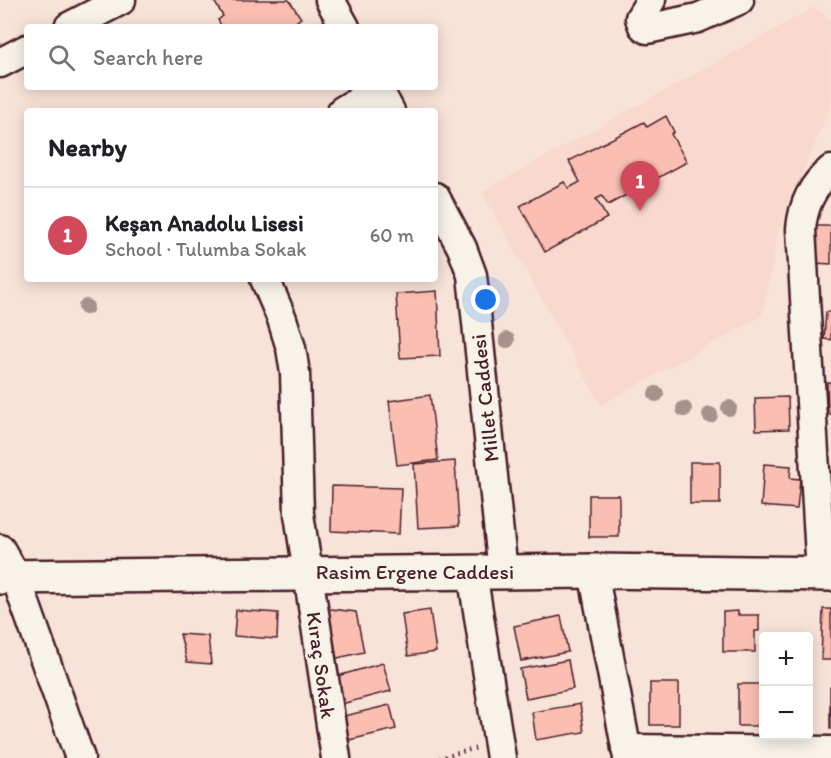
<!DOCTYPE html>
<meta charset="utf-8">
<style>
:root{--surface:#fff;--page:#f6f6f6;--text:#202124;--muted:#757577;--line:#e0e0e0;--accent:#d1495b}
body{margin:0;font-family:Itim,sans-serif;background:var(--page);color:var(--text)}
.controls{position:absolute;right:18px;bottom:18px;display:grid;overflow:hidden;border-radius:6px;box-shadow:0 3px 15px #0003}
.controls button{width:54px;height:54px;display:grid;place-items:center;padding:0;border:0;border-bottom:2px solid var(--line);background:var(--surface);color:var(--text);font:30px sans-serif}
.you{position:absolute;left:486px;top:300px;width:21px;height:21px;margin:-15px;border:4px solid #fff;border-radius:50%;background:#1a73e8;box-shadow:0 0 0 9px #1a73e833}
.badge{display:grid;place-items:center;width:39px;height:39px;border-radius:50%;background:var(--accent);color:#fff;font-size:20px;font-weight:700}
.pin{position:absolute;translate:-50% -50px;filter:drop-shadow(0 2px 3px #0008)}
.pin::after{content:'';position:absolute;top:32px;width:21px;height:18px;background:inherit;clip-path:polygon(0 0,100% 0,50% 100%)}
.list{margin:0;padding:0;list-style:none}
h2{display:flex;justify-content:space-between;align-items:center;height:78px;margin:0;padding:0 24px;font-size:26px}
h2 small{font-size:20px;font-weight:400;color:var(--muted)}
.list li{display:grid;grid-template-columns:39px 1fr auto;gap:18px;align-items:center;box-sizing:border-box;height:96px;padding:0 24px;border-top:2px solid var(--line)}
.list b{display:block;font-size:22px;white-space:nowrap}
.list p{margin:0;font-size:20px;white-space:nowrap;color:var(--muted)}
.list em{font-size:20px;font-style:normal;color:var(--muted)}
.icon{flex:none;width:33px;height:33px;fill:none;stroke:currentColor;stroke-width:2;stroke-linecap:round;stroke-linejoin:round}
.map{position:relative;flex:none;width:831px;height:758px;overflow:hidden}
.search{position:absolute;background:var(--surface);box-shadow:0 3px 15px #0003;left:24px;top:24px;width:414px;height:66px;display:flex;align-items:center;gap:15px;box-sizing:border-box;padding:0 21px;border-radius:6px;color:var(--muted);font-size:22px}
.panel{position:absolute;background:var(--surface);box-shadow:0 3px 15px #0003;left:24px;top:108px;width:414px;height:174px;border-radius:6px}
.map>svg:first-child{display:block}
</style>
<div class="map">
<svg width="831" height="758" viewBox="0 0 831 758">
<rect width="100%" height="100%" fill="#f8e3d8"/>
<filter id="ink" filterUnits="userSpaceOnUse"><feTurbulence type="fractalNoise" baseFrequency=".0167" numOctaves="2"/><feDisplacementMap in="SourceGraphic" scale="12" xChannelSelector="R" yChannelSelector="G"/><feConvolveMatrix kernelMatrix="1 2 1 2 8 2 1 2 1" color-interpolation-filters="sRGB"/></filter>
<g filter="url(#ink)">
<path fill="#f9d8cd" d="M 815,7 L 831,22 L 831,105 L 779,230 L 762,316 L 601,405 L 482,192 Z"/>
<g fill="#fabfb2" stroke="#4a1f2b" stroke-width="1.5">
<path d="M 216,0 L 289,0 L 301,18 L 297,21 L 301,27 L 222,27 L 218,20 L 223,16 L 214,1 Z"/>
<path d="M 666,116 L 674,132 L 671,134 L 687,162 L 608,205 L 602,196 L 596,199 L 607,218 L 545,252 L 520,206 L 564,182 L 569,188 L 580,182 L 569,161 L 644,122 L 647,127 Z"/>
<path d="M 816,226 L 831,226 L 831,264 L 814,263 Z"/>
<path d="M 437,291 L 440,356 L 400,358 L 396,294 Z"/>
<path d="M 826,312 L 831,312 L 831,340 L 824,339 Z"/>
<path d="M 827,382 L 831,382 L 831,414 L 828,414 Z"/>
<path d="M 430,395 L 438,460 L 397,465 L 389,401 Z"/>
<path d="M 788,397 L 789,429 L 756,430 L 755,398 Z"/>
<path d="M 455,461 L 459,526 L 418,528 L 414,464 Z"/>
<rect x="690" y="462" width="30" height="42"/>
<path d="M 764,464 L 791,466 L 790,478 L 800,479 L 797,509 L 761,506 Z"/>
<path d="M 332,486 L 401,488 L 399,534 L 331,531 Z"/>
<rect x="589" y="495" width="30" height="42"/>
<path d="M 322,608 L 356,612 L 364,652 L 333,659 Z"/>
<path d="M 823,609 L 831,609 L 831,660 L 821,660 Z"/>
<path d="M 236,610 L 278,613 L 277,639 L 234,636 Z"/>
<path d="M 430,610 L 436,652 L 408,656 L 402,614 Z"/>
<path d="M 738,611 L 738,615 L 759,615 L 759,631 L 755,631 L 755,652 L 723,652 L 723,612 Z"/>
<path d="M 561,616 L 568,652 L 521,661 L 514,626 Z"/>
<path d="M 180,634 L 208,636 L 211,664 L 187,662 Z"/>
<path d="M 568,660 L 573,689 L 526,698 L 520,669 Z"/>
<path d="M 383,663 L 391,691 L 341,704 L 334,677 Z"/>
<rect x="650" y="683" width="29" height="42"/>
<rect x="738" y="684" width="26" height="42"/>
<rect x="830" y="687" width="1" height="42"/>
<path d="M 580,704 L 584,732 L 536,740 L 532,712 Z"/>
<path d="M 390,705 L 396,729 L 349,740 L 344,716 Z"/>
</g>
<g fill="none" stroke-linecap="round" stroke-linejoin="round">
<defs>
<g id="minor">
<path d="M 330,0 L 345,27"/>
<path d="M 651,0 L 640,18 L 643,26 L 647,29 L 698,18 L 739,0"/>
<path d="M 69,27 L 121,0"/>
<path d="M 0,63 L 27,49"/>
<path d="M 377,87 L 390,111"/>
<path d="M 342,111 L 378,89"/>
<path d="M 435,197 L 462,248 L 472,275 L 503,572"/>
<path d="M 265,279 L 282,319 L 291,348 L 295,373 L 299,514 L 336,758"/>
<path d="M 0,549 L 15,575 L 80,758"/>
<path d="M 593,571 L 628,758"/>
<path d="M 472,572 L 501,758"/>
<path d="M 821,574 L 801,229 C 803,205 813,185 831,170"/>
<path d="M 626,749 L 831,751"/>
</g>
<path id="major" d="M 0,577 L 593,571 L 831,574"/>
</defs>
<use href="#minor" stroke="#4a1f2b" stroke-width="33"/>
<use href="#major" stroke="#4a1f2b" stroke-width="38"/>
<path stroke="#4a1f2b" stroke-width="4" stroke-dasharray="1.5 4.5" stroke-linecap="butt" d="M 439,758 L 477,748"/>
<use href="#minor" stroke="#f7f3e8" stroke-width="28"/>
<use href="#major" stroke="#f7f3e8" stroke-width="33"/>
</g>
<g fill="#a7928a">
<circle cx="86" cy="307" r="8"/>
<circle cx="507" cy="340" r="8"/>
<circle cx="656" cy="394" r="8"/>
<circle cx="729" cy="408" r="8"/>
<circle cx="684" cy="409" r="8"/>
<circle cx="710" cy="415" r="8"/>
</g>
</g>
<g text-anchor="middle" stroke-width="5" stroke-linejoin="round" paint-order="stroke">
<g font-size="21" fill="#4a1f2b" stroke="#f7f3e8">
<text transform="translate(485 398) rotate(-96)" y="7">Millet Caddesi</text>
<text x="415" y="579">Rasim Ergene Caddesi</text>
<text transform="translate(321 665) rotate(82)" y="7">Kıraç Sokak</text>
</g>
</g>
</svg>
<div class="controls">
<button>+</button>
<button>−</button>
</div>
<div class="you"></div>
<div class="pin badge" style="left:640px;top:211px">1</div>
<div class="search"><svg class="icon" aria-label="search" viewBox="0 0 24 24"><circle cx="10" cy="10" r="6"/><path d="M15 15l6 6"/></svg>Search here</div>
<section class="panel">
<h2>Nearby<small></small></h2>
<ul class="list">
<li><span class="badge">1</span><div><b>Keşan Anadolu Lisesi</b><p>School · Tulumba Sokak</p></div><em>60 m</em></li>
</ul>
</section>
</div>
